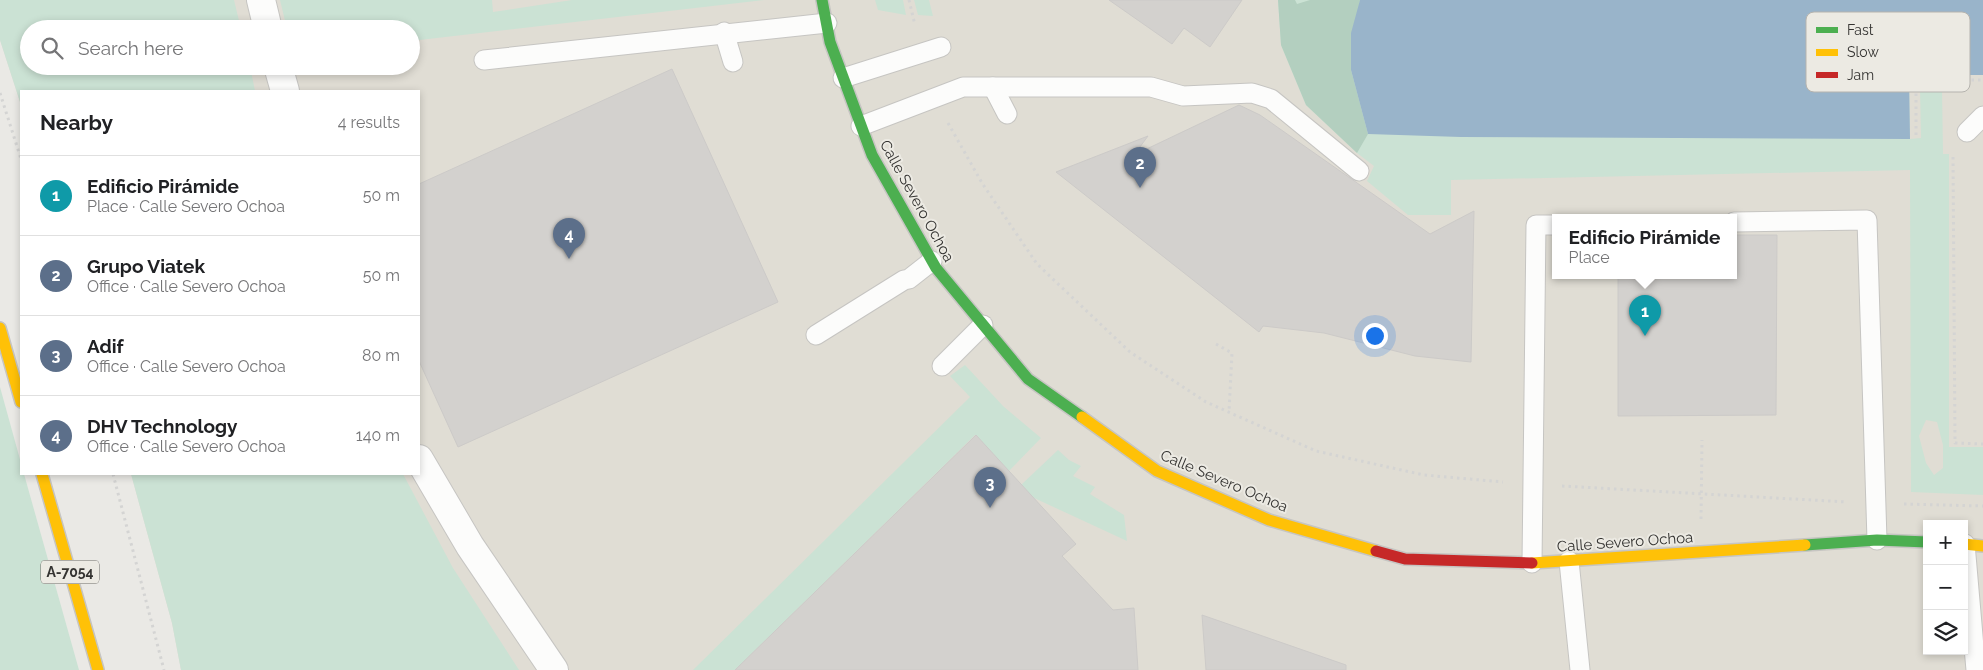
<!DOCTYPE html>
<meta charset="utf-8">
<style>
:root{--surface:#fff;--page:#f6f6f6;--text:#202124;--muted:#757577;--line:#e0e0e0;--accent:#0b8043}
body{margin:0;font-family:Raleway,sans-serif;background:var(--page);color:var(--text)}
.controls{position:absolute;right:15px;bottom:15px;display:grid;overflow:hidden;border-radius:0px;box-shadow:0 2px 8px #0003}
.controls button{width:45px;height:45px;display:grid;place-items:center;padding:0;border:0;border-bottom:1px solid var(--line);background:var(--surface);color:var(--text);font:25px sans-serif}
.you{position:absolute;left:1374px;top:335px;width:18px;height:18px;margin:-12px;border:4px solid #fff;border-radius:50%;background:#1a73e8;box-shadow:0 0 0 8px #1a73e833}
.badge{display:grid;place-items:center;width:32px;height:32px;border-radius:50%;background:var(--accent);color:#fff;font-size:16px;font-weight:700}
.pin{position:absolute;translate:-50% -41px;filter:drop-shadow(0 1px 2px #0008)}
.pin::after{content:'';position:absolute;top:26px;width:18px;height:15px;background:inherit;clip-path:polygon(0 0,100% 0,50% 100%)}
.popup{position:absolute;left:1552px;top:214px;width:185px;height:65px;box-sizing:border-box;display:grid;place-content:center;border-radius:0px;background:var(--surface);filter:drop-shadow(0 1px 4px #0005);font-size:16px;white-space:nowrap;color:var(--muted)}
.popup b{font-size:19px;color:var(--text)}
.popup::after{content:'';position:absolute;left:50%;top:100%;margin-left:-10px;border:10px solid transparent;border-top-color:var(--surface)}
.list{margin:0;padding:0;list-style:none}
h2{display:flex;justify-content:space-between;align-items:center;height:65px;margin:0;padding:0 20px;font-size:21px}
h2 small{font-size:16px;font-weight:400;color:var(--muted)}
.list li{display:grid;grid-template-columns:32px 1fr auto;gap:15px;align-items:center;box-sizing:border-box;height:80px;padding:0 20px;border-top:1px solid var(--line)}
.list b{display:block;font-size:19px;white-space:nowrap}
.list p{margin:0;font-size:16px;white-space:nowrap;color:var(--muted)}
.list em{font-size:16px;font-style:normal;color:var(--muted)}
.icon{flex:none;width:28px;height:28px;fill:none;stroke:currentColor;stroke-width:2;stroke-linecap:round;stroke-linejoin:round}
.map{position:relative;flex:none;width:1983px;height:670px;overflow:hidden}
.search{position:absolute;background:var(--surface);box-shadow:0 2px 8px #0003;left:20px;top:20px;width:400px;height:55px;display:flex;align-items:center;gap:12px;box-sizing:border-box;padding:0 18px;border-radius:28px;color:var(--muted);font-size:19px}
.panel{position:absolute;background:var(--surface);box-shadow:0 2px 8px #0003;left:20px;top:90px;width:400px;height:385px;border-radius:0px}
.map>svg:first-child{display:block}
</style>
<div class="map">
<svg width="1983" height="670" viewBox="0 0 1983 670">
<rect width="100%" height="100%" fill="#eae9e5"/>
<path fill="#e0ddd4" fill-rule="evenodd" d="M 0,0 L 1983,0 L 1983,670 L 181,670 L 172,623 L 131,474 L 419,474 L 419,91 L 21,91 L 21,105 L 0,40 ZM 29,29 L 411,29 L 411,66 L 29,66 ZM 1556,217 L 1734,217 L 1734,275 L 1556,275 ZM 1927,524 L 1964,524 L 1964,651 L 1927,651 Z"/>
<g fill="#cbe2d4" fill-rule="evenodd">
<path d="M 0,0 L 234,0 L 241,29 L 29,29 L 29,66 L 250,66 L 255,91 L 21,91 L 21,105 L 0,40 Z"/>
<path d="M 280,0 L 492,0 L 493,12 L 572,0 L 765,0 L 411,41 L 411,29 L 287,29 Z"/>
<path d="M 875,0 L 903,0 L 906,15 L 878,10 Z"/>
<path d="M 914,0 L 929,0 L 933,16 L 918,15 Z"/>
<path d="M 1278,0 L 1983,0 L 1983,75 L 1909,75 L 1910,139 L 1921,138 L 1920,87 L 1942,88 L 1943,154 L 1949,154 L 1949,447 L 1983,447 L 1983,495 L 1911,492 L 1910,170 L 1451,180 L 1451,215 L 1408,215 L 1367,181 L 1374,166 L 1357,153 L 1306,105 L 1281,45 ZM 1926,420 L 1937,422 L 1943,445 L 1943,468 L 1934,475 L 1926,463 L 1919,436 Z"/>
<path d="M 965,365 L 1003,406 L 1041,438 L 1009,471 L 975,435 L 735,670 L 693,670 L 970,397 L 950,376 Z"/>
<path d="M 0,387 L 21,463 L 21,474 L 24,474 L 79,670 L 0,670 Z"/>
<path d="M 1058,450 L 1069,460 L 1081,466 L 1073,476 L 1095,487 L 1090,494 L 1124,515 L 1127,541 L 1032,497 L 1021,485 Z"/>
<path d="M 131,474 L 403,474 L 453,568 L 519,670 L 181,670 L 172,623 Z"/>
</g>
<path fill="#b3cfbf" d="M 1278,0 L 1295,0 L 1297,4 L 1310,0 L 1360,0 L 1351,70 L 1368,134 L 1357,153 L 1306,105 L 1281,45 Z"/>
<path fill="#99b4ca" d="M 1360,0 L 1983,0 L 1983,75 L 1909,75 L 1910,139 L 1461,137 L 1368,134 L 1351,70 L 1351,33 Z"/>
<g fill="#d3d1ce" stroke="#cccac8">
<path d="M 1109,0 L 1242,0 L 1210,47 L 1184,28 L 1172,44 Z"/>
<path d="M 672,69 L 778,302 L 458,447 L 419,361 L 419,184 Z"/>
<path d="M 1239,105 L 1260,115 L 1430,234 L 1474,211 L 1471,362 L 1415,356 L 1324,333 L 1263,326 L 1259,332 L 1056,172 L 1148,136 L 1134,155 Z"/>
<path d="M 1734,235 L 1777,235 L 1776,415 L 1618,416 L 1618,275 L 1734,275 Z"/>
<path d="M 976,435 L 1076,544 L 1062,556 L 1113,610 L 1134,608 L 1138,670 L 735,670 Z"/>
<path d="M 1202,615 L 1346,665 L 1346,670 L 1206,670 Z"/>
</g>
<g fill="none" stroke-linecap="round" stroke-linejoin="round">
<defs>
<g id="lane">
<path d="M 724,32 L 733,62"/>
<path d="M 484,60 L 827,23"/>
<path d="M 843,78 L 941,47"/>
<path d="M 993,87 L 1007,114"/>
<path d="M 861,126 L 963,87 L 1151,87 L 1183,96 L 1252,93 L 1271,99 L 1359,171"/>
<path d="M 1967,132 L 1983,116"/>
<path d="M 1734,222 L 1867,220 L 1877,540"/>
<path d="M 816,335 L 904,280 L 909,279 L 932,261"/>
<path d="M 942,366 L 983,325"/>
<path d="M 1965,544 L 1976,670"/>
<path d="M 1569,561 L 1580,670"/>
<path d="M 1532,563 L 1536,225 L 1556,225"/>
</g>
<g id="street">
<path d="M 261,0 L 268,29"/>
<path d="M 278,66 L 285,91"/>
<path d="M 419,459 L 470,546 L 554,670"/>
</g>
<g id="fast">
<path d="M 822,0 L 830,42 L 872,155 L 936,268 L 1028,379 L 1082,417"/>
<path d="M 1805,545 L 1877,540 L 1927,542"/>
</g>
<g id="slow">
<path d="M 0,328 L 21,402"/>
<path d="M 1082,417 L 1157,471 L 1269,520 L 1376,551"/>
<path d="M 42,474 L 98,670"/>
<path d="M 1964,544 L 1983,546"/>
<path d="M 1532,563 L 1805,545"/>
</g>
<path id="jam" d="M 1376,551 L 1405,559 L 1532,563"/>
</defs>
<use href="#lane" stroke="#c6c5c2" stroke-width="21"/>
<use href="#street" stroke="#c6c5c2" stroke-width="30"/>
<use href="#fast" stroke="#c6c5c2" stroke-width="14"/>
<use href="#slow" stroke="#c6c5c2" stroke-width="14"/>
<use href="#jam" stroke="#c6c5c2" stroke-width="14"/>
<g stroke="#d4d4d3" stroke-width="3" stroke-dasharray="2.5 4" stroke-linecap="butt">
<path d="M 909,0 L 915,25"/>
<path d="M 0,93 L 21,159"/>
<path d="M 948,123 L 982,183 L 1037,264 L 1130,352 L 1206,402 L 1316,451 L 1424,475 L 1503,482"/>
<path d="M 1916,135 L 1916,80 L 1983,80"/>
<path d="M 1953,157 L 1955,443 L 1983,444"/>
<path d="M 1216,344 L 1232,353 L 1229,412"/>
<path d="M 113,474 L 164,670"/>
<path d="M 1562,486 L 1847,502"/>
<path d="M 1904,504 L 1983,506"/>
<path d="M 1701,519 L 1702,440"/>
</g>
<use href="#lane" stroke="#fcfcfb" stroke-width="19"/>
<use href="#street" stroke="#fcfcfb" stroke-width="28"/>
<use href="#fast" stroke="#4caf50" stroke-width="11"/>
<use href="#slow" stroke="#ffc107" stroke-width="11"/>
<use href="#jam" stroke="#c62828" stroke-width="11"/>
</g>
<g text-anchor="middle" stroke-width="4" stroke-linejoin="round" paint-order="stroke">
<rect fill="#eceae3" stroke="#6b6a66" stroke-width="1" x="41" y="560.5" width="58" height="23" rx="4"/>
<g font-size="14" font-weight="bold" fill="#343331">
<text x="70" y="577">A-7054</text>
</g>
<g font-size="15" fill="#343331" stroke="#eceae3">
<text transform="translate(917 201) rotate(61)" y="5">Calle Severo Ochoa</text>
<text transform="translate(1224 481) rotate(23)" y="5">Calle Severo Ochoa</text>
<text transform="translate(1625 542) rotate(-4)" y="5">Calle Severo Ochoa</text>
</g>
</g>
<rect x="1806" y="12" width="164" height="80" rx="8" fill="#eceae3" stroke="#b5b3ae" stroke-width="1"/>
<rect x="1816" y="27" width="22" height="6" fill="#4caf50"/>
<rect x="1816" y="49" width="22" height="7" fill="#ffc107"/>
<rect x="1816" y="72" width="22" height="6" fill="#c62828"/>
<g font-size="14" fill="#343331">
<text x="1847" y="35">Fast</text>
<text x="1847" y="57">Slow</text>
<text x="1847" y="80">Jam</text>
</g>
</svg>
<div class="controls">
<button>+</button>
<button>−</button>
<button><svg class="icon" aria-label="layers" viewBox="0 0 24 24"><path d="M12 4l9 5-9 5-9-5zM3 14l9 5 9-5"/></svg></button>
</div>
<div class="you"></div>
<div class="pin badge" style="left:1645px;top:336px;background:#0f9aa8">1</div>
<div class="popup"><b>Edificio Pirámide</b>Place</div>
<div class="pin badge" style="left:1140px;top:188px;background:#5c6f8a">2</div>
<div class="pin badge" style="left:990px;top:508px;background:#5c6f8a">3</div>
<div class="pin badge" style="left:569px;top:259px;background:#5c6f8a">4</div>
<div class="search"><svg class="icon" aria-label="search" viewBox="0 0 24 24"><circle cx="10" cy="10" r="6"/><path d="M15 15l6 6"/></svg>Search here</div>
<section class="panel">
<h2>Nearby<small>4 results</small></h2>
<ul class="list">
<li><span class="badge" style="background:#0f9aa8">1</span><div><b>Edificio Pirámide</b><p>Place · Calle Severo Ochoa</p></div><em>50 m</em></li>
<li><span class="badge" style="background:#5c6f8a">2</span><div><b>Grupo Viatek</b><p>Office · Calle Severo Ochoa</p></div><em>50 m</em></li>
<li><span class="badge" style="background:#5c6f8a">3</span><div><b>Adif</b><p>Office · Calle Severo Ochoa</p></div><em>80 m</em></li>
<li><span class="badge" style="background:#5c6f8a">4</span><div><b>DHV Technology</b><p>Office · Calle Severo Ochoa</p></div><em>140 m</em></li>
</ul>
</section>
</div>
